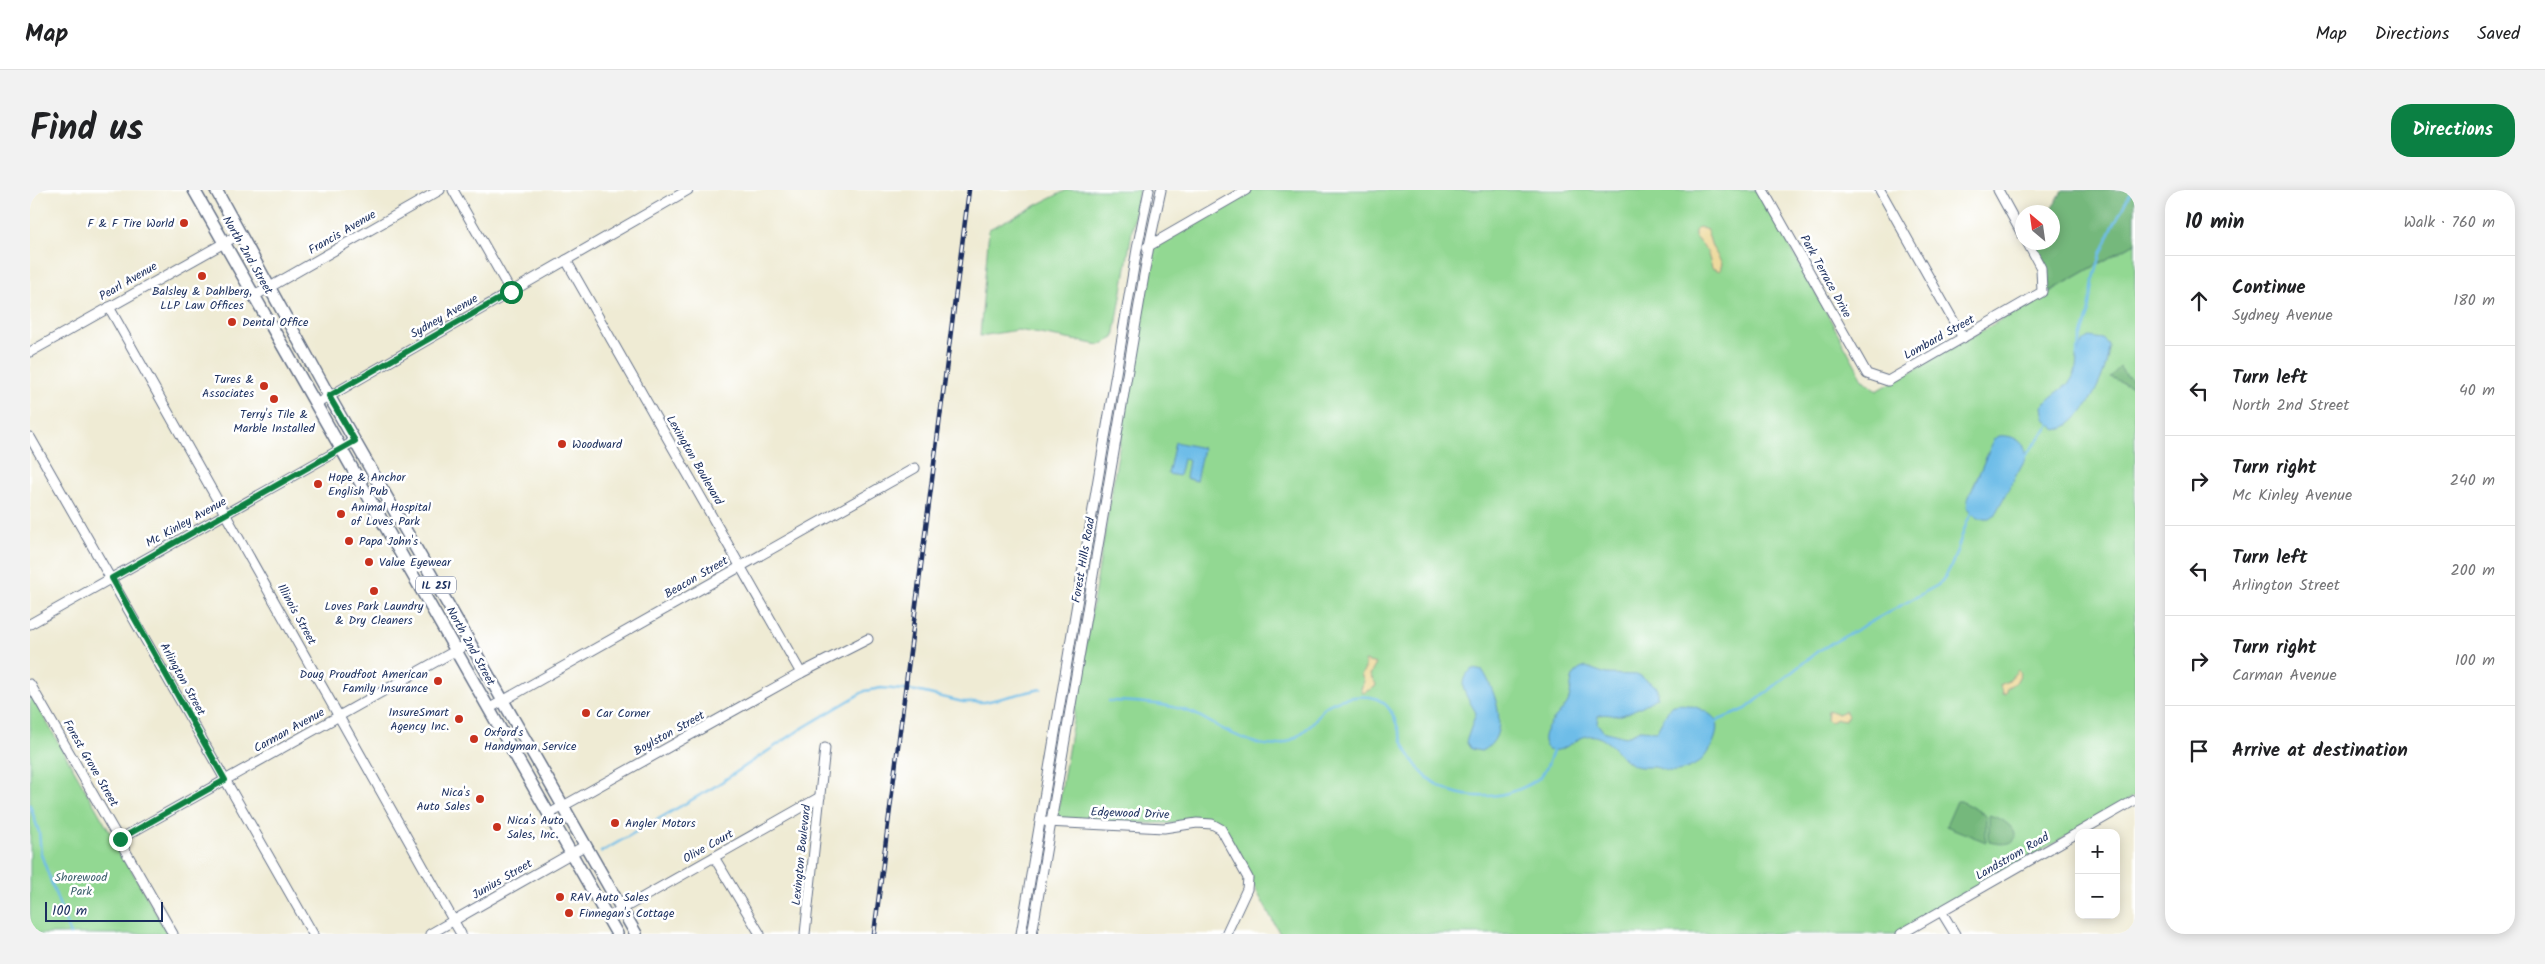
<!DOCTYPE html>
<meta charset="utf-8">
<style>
:root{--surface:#fff;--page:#f2f2f2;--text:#202124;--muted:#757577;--line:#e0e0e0;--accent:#0b8043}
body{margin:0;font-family:Kalam,sans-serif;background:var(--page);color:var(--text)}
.controls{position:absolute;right:15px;bottom:15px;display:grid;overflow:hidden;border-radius:10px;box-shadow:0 2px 12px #0003}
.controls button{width:45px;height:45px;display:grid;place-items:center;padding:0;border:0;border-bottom:1px solid var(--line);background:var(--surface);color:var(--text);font:25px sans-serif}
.compass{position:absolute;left:1985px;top:15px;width:45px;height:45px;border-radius:50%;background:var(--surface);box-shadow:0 2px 12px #0003;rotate:331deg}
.scale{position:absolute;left:15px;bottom:12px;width:118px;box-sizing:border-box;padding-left:5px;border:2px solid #1b2f5e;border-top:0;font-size:14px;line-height:18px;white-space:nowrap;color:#1b2f5e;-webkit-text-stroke:4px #fff;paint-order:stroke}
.stop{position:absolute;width:15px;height:15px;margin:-11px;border:4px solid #0b8043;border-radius:50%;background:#fff}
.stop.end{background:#0b8043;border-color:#fff;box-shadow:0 1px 5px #0008}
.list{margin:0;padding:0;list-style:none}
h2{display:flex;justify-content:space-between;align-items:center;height:65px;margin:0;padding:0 20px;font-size:21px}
h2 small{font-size:16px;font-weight:400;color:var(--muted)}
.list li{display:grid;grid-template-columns:32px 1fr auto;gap:15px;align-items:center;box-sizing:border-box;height:90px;padding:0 20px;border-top:1px solid var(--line)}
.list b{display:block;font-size:19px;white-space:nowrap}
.list p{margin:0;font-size:16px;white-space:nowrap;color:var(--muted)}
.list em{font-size:16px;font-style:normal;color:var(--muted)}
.icon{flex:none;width:28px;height:28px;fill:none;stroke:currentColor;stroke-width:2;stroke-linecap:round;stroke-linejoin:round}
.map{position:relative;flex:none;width:2105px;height:744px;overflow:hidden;border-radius:20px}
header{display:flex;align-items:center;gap:30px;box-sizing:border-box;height:70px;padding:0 25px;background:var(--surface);border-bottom:1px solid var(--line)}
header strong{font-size:24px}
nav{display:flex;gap:28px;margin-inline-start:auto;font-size:18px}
.intro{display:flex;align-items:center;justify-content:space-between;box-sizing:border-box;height:120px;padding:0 30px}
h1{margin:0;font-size:35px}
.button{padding:12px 22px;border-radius:20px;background:var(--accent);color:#fff;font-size:18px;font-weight:700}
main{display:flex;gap:30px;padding:0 30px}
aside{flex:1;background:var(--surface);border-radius:20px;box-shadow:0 2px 12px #0003}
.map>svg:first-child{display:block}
</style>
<header>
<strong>Map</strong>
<nav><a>Map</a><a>Directions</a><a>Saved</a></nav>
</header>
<div class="intro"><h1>Find us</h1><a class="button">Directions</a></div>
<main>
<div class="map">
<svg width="2105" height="744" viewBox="0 0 2105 744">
<rect width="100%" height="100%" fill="#fff"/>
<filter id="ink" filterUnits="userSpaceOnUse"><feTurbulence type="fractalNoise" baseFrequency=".02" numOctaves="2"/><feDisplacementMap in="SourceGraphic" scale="10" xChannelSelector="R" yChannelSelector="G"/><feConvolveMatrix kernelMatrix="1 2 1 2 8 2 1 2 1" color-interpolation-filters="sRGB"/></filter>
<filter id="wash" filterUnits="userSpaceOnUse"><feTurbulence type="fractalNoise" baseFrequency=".0096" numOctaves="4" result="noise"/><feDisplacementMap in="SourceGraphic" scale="20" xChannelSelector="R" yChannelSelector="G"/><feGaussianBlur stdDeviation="1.12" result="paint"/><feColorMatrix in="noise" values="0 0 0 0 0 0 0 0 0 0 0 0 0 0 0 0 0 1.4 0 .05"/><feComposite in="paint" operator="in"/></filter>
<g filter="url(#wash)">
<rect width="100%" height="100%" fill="#efebd4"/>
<g fill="#92d892" stroke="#568478">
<path d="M 1037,0 L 1109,0 L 1084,148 L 1070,155 L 988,140 L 950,146 L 959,39 Z"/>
<path d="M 1221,0 L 1729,0 L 1833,189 L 1847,201 L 2105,53 L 2105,606 L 1869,744 L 1250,744 L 1190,634 L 1026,632 L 1123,56 Z"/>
<path d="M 0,503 L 138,744 L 0,744 Z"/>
</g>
<g fill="#75b87c" stroke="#48746d">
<path d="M 2034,0 L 2105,0 L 2105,53 L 2017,103 L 2016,81 L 2007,57 L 2008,53 L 2022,52 L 2022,22 L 2019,22 Z"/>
<path d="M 2090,177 L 2095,185 L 2105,191 L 2105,198 L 2080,187 Z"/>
<path d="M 1927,611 L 1931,611 L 1956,625 L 1956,652 L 1916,636 Z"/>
<path d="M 1959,625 C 1991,634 1997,661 1959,652 Z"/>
</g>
<g fill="#eeda9e" stroke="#84847e">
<path d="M 1669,37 L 1677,40 L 1682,57 L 1692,73 L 1690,81 L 1682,78 L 1677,61 L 1665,47 L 1665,41 Z"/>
<path d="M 1335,471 L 1346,474 L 1340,485 L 1346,494 L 1345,497 L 1333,503 L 1331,499 L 1334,491 L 1331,485 L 1335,479 Z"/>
<path d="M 1988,480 L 1991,483 L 1987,491 L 1977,498 L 1975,504 L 1972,504 L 1970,495 L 1978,491 Z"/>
<path d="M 1798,520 L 1808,524 L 1815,521 L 1819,527 L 1815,530 L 1808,529 L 1800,532 L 1797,530 Z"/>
</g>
<g fill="#6ebde8" stroke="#4476a3">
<path d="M 2060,147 L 2072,149 L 2079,155 C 2079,180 2054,235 2027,240 L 2015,230 L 2013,216 C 2020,204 2038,199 2044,185 C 2050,172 2042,156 2060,147 Z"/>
<path d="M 1968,246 C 1980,245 1989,248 1995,258 L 1995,269 L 1965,324 L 1959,328 L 1947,328 L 1937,317 L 1938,309 L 1964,249 Z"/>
<path d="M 1145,252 L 1173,258 L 1166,291 L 1156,288 L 1159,270 L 1153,269 L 1149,286 L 1138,284 Z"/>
<path d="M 1556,477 L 1576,484 L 1609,485 L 1627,497 L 1627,507 C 1623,511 1597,524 1592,525 C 1583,527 1576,522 1568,526 L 1567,533 L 1573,541 L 1595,547 L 1610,540 L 1627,541 L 1640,517 C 1652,509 1678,520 1686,530 C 1689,544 1683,555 1675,566 C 1668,576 1650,583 1638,581 C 1633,580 1628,577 1623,577 C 1615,577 1608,578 1601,574 C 1588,565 1581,550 1565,546 C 1548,542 1537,564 1519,560 C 1501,542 1535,524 1539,509 C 1543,496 1537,482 1556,477 Z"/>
<path d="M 1443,479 L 1453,481 C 1466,502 1482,548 1451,561 L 1441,559 L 1436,552 L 1446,523 C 1440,510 1422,492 1443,479 Z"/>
</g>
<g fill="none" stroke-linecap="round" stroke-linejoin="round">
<g stroke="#6ebde8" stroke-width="2.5">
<path d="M 2048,166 L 2047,161 L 2059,123 L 2063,92 L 2071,64 L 2083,36 L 2102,0"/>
<path d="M 1994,267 L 2022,233"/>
<path d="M 1079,511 C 1107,512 1146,513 1171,527 C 1188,537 1228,559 1248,555 C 1262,552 1276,541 1285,530 C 1288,527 1290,522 1294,518 C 1304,509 1327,505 1340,507 C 1365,511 1366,538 1375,557 C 1379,566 1389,581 1397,587 C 1427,614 1478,611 1509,588 C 1516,583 1521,566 1524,558"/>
<path d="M 1684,532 L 1716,519 L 1788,461 L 1908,395 C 1927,377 1929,344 1942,322"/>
<path d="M 0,615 L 9,642 L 11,664 L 40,744"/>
<path d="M 571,662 L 684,597 L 771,539 L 835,501 L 851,498 L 886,501 L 933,512 L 955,512 L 1011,499"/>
</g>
</g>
</g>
<g filter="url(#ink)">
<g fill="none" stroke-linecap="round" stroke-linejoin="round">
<defs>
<g id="minor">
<path d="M 423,0 L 481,102"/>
<path d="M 1733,0 L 1837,184 L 1858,191 L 2012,102 L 2011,78 L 1997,52"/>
<path d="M 1850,0 L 1933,148"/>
<path d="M 1968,0 L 1992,44"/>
<path d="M 1117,57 L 1216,0"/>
<path d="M 536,70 L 771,483"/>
<path d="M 226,105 L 410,0"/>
<path d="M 79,117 L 431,744"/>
<path d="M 0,162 L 210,44"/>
<path d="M 286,214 L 658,0"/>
<path d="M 0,247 L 283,744"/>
<path d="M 0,434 L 325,251"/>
<path d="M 0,494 L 143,744"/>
<path d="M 460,518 L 885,278"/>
<path d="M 519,624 L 771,483 L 838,449"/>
<path d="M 1017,632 L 1134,638 L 1167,633 L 1182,634 L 1191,639 L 1218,688 L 1217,699 L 1196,744"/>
<path d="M 90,649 L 439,453"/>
<path d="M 684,667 L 730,744"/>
<path d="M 1911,721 L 1925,744"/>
<path d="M 578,727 L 790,607"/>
<path d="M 400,744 L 556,655"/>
<path d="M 775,744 L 795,558"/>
<path d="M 991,744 L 1107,59 L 1119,0"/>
<path d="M 1002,744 L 1119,56 L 1131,0"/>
<path d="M 1871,744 L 2105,610"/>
</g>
<g id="major">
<path d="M 164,0 L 587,744"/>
<path d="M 186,0 L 299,206 L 606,744"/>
</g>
</defs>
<use href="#minor" stroke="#657187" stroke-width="11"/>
<use href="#major" stroke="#657187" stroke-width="14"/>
<use href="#minor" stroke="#fff" stroke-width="9"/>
<use href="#major" stroke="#fff" stroke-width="11"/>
<defs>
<path id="rail" d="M 844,744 L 939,0"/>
</defs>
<use href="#rail" stroke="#1b2f5e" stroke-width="4.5"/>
<use href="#rail" stroke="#fff" stroke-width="2.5" stroke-dasharray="8" stroke-linecap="butt"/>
</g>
</g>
<g fill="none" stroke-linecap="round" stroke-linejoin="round" filter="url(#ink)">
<path stroke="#0b8043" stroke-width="6" d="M 90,649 L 195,590 L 82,388 L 325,251 L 299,206 L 481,102"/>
</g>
<g fill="#c8321e" stroke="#fff" stroke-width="2">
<circle cx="154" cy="33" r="5"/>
<circle cx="172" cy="86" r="5"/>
<circle cx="202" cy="132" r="5"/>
<circle cx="234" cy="196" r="5"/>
<circle cx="244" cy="209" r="5"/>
<circle cx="532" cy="254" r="5"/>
<circle cx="288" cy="294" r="5"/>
<circle cx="311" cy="324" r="5"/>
<circle cx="319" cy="351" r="5"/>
<circle cx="339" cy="372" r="5"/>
<circle cx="344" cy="401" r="5"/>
<circle cx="408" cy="491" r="5"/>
<circle cx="556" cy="523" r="5"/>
<circle cx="429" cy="529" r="5"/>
<circle cx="444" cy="549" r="5"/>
<circle cx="450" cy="609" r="5"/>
<circle cx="585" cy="633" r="5"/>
<circle cx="467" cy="637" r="5"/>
<circle cx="530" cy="707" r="5"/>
<circle cx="539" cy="723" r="5"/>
</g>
<g text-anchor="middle" stroke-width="5" stroke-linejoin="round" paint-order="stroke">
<rect fill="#fff" stroke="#5f6d8e" stroke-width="1" x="386" y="386.5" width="40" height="17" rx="4"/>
<g font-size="11" font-weight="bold" fill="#1b2f5e">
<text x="406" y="399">IL 251</text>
</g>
<g font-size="12" fill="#1b2f5e" stroke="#fff" text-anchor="start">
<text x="144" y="37" text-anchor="end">F &amp; F Tire World</text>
<text x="172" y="105" text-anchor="middle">Balsley &amp; Dahlberg,<tspan x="172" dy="14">LLP Law Offices</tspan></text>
<text x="212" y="136">Dental Office</text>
<text x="224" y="193" text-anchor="end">Tures &amp;<tspan x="224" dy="14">Associates</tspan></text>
<text x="244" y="228" text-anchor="middle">Terry's Tile &amp;<tspan x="244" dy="14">Marble Installed</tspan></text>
<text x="542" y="258">Woodward</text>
<text x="298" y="291">Hope &amp; Anchor<tspan x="298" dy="14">English Pub</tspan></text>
<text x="321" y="321">Animal Hospital<tspan x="321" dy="14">of Loves Park</tspan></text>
<text x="329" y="355">Papa John's</text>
<text x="349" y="376">Value Eyewear</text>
<text x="344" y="420" text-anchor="middle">Loves Park Laundry<tspan x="344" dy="14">&amp; Dry Cleaners</tspan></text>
<text x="398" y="488" text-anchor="end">Doug Proudfoot American<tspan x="398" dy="14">Family Insurance</tspan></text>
<text x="419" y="526" text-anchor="end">InsureSmart<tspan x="419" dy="14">Agency Inc.</tspan></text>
<text x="566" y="527">Car Corner</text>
<text x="454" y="546">Oxford's<tspan x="454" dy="14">Handyman Service</tspan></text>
<text x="440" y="606" text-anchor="end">Nica's<tspan x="440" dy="14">Auto Sales</tspan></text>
<text x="477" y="634">Nica's Auto<tspan x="477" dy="14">Sales, Inc.</tspan></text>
<text x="595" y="637">Angler Motors</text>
<text x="540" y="711">RAV Auto Sales</text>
<text x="549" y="727">Finnegan's Cottage</text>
</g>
<g font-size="12" fill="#1b2f5e" stroke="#fff">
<text transform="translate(312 42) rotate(-30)" y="4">Francis Avenue</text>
<text transform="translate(218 65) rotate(60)" y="4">North 2nd Street</text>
<text transform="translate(1796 86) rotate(61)" y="4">Park Terrace Drive</text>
<text transform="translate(98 91) rotate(-30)" y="4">Pearl Avenue</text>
<text transform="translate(414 126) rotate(-30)" y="4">Sydney Avenue</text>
<text transform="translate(1909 147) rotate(-29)" y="4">Lombard Street</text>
<text transform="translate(665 270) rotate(60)" y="4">Lexington Boulevard</text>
<text transform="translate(156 332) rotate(-29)" y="4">Mc Kinley Avenue</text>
<text transform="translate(1053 370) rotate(-80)" y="4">Forest Hills Road</text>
<text transform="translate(666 387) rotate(-30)" y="4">Beacon Street</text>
<text transform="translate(267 424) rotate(61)" y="4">Illinois Street</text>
<text transform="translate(441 456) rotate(61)" y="4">North 2nd Street</text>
<text transform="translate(153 489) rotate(61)" y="4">Arlington Street</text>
<text transform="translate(259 540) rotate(-29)" y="4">Carman Avenue</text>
<text transform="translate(639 543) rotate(-29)" y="4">Boylston Street</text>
<text transform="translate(61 573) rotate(60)" y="4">Forest Grove Street</text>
<text transform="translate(1100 623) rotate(2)" y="4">Edgewood Drive</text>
<text transform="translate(678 656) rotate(-29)" y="4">Olive Court</text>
<text transform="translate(771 665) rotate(-84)" y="4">Lexington Boulevard</text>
<text transform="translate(1982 666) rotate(-30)" y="4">Landstrom Road</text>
<text transform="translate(472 689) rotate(-30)" y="4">Junius Street</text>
</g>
<g font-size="12" fill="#3f626e" stroke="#fff">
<text x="51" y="691">Shorewood<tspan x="51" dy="14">Park</tspan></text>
</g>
</g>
</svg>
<div class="controls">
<button>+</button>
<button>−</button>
</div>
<svg class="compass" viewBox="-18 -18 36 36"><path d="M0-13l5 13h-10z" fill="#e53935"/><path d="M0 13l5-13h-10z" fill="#757577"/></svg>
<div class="scale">100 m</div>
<div class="stop" style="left:481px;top:102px"></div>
<div class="stop end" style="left:90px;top:649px"></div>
</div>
<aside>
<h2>10 min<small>Walk · 760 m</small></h2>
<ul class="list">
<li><svg class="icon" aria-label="ahead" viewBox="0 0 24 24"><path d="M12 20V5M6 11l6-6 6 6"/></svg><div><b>Continue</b><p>Sydney Avenue</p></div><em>180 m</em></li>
<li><svg class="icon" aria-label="left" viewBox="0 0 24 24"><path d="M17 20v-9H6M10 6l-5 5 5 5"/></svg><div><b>Turn left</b><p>North 2nd Street</p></div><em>40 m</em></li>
<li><svg class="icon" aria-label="right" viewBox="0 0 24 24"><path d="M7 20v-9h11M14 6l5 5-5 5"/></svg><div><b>Turn right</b><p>Mc Kinley Avenue</p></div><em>240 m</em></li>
<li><svg class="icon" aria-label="left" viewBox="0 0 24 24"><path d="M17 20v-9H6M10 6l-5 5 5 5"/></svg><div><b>Turn left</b><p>Arlington Street</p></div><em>200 m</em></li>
<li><svg class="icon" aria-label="right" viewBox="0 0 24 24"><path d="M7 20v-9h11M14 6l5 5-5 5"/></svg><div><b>Turn right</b><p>Carman Avenue</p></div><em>100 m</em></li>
<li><svg class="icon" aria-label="arrive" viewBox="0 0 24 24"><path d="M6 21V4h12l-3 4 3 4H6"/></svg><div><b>Arrive at destination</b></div></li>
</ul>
</aside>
</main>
